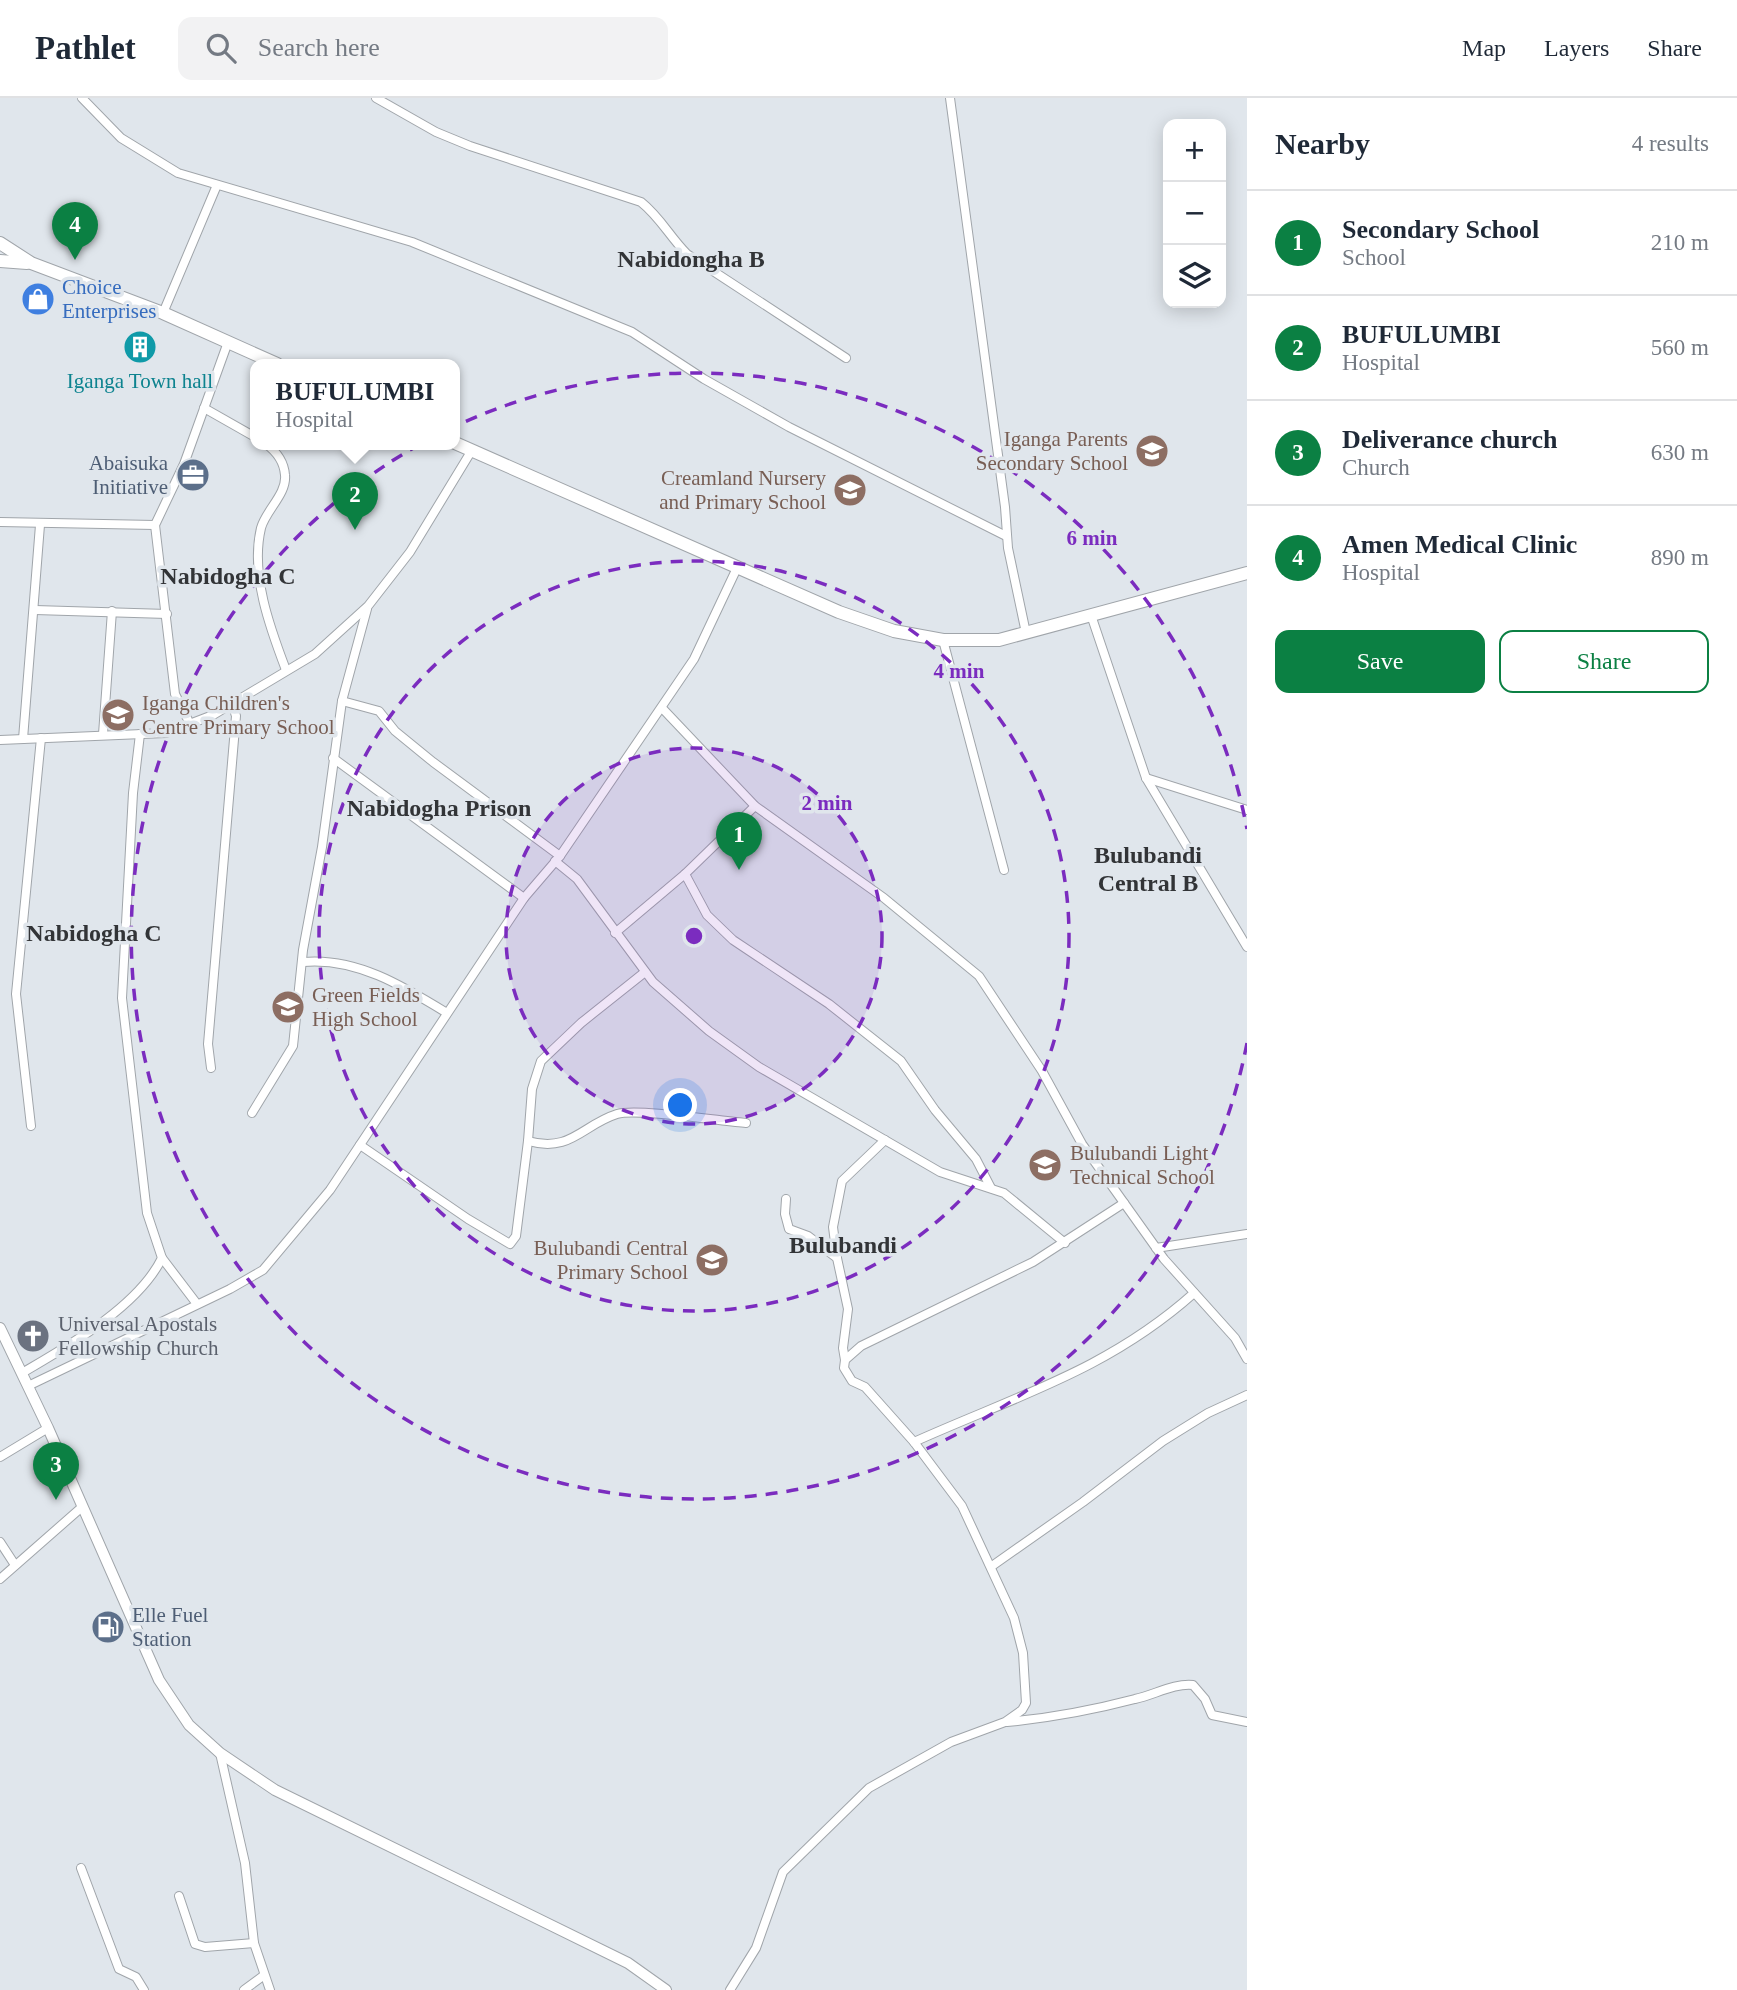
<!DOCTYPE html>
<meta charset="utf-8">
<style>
:root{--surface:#fff;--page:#f2f2f3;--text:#1f2937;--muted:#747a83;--line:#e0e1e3;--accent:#0b8043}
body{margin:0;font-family:"Times New Roman",serif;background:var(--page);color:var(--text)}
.controls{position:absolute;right:21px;top:21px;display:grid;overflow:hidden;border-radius:14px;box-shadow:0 4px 18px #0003}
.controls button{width:63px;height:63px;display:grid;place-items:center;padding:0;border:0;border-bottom:2px solid var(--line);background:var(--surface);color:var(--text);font:35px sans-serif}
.you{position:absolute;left:681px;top:1008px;width:24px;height:24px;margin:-18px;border:5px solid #fff;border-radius:50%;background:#1a73e8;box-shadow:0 0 0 10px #1a73e833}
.badge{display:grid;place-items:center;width:46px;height:46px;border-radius:50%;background:var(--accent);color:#fff;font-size:23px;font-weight:700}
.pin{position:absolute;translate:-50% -58px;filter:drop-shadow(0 2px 4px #0008)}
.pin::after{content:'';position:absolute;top:37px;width:24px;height:21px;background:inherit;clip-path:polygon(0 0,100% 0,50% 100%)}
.popup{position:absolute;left:250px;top:261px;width:210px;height:91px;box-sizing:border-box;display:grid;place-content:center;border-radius:14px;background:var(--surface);filter:drop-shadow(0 2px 5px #0005);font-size:23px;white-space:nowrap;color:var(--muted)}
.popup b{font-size:26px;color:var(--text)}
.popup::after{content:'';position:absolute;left:50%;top:100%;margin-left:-14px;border:14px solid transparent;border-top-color:var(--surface)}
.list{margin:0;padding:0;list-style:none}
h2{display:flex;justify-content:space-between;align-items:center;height:91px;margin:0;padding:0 28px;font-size:30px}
h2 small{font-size:23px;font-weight:400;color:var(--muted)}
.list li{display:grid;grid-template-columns:46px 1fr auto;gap:21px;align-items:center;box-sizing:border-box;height:105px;padding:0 28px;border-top:2px solid var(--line)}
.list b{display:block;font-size:26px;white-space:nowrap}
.list p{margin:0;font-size:23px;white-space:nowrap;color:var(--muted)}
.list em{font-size:23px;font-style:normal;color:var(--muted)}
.actions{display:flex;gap:14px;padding:21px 28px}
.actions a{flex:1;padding:16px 0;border:2px solid var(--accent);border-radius:14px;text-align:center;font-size:24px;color:var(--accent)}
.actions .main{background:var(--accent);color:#fff}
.icon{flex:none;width:38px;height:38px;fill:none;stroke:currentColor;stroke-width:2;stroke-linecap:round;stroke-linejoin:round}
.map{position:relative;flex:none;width:1247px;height:1892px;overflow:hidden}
header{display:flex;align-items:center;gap:42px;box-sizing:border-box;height:98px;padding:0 35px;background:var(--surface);border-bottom:2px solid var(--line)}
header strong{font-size:33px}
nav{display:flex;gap:38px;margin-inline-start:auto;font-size:24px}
.search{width:490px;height:63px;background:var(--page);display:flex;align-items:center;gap:18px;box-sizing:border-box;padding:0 24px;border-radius:14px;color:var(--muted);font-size:26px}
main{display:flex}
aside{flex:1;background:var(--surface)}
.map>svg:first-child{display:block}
</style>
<header>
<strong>Pathlet</strong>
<div class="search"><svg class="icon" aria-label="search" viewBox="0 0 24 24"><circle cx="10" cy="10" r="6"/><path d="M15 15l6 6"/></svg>Search here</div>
<nav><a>Map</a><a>Layers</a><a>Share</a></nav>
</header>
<main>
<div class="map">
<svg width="1247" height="1892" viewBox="0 0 1247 1892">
<rect width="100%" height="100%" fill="#e0e6ec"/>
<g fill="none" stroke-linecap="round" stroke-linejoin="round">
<defs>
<g id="minor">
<path d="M 82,0 L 121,40 L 178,75 L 412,144 L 632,234 L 704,281 L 789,329 L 1006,438"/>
<path d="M 376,0 L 436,34 L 470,48 L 641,104 C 660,119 670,139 687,156 L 846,260"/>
<path d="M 950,0 L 1005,409 L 1008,450 L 1026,535"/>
<path d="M 163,215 L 217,87"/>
<path d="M 204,310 L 255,339"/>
<path d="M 266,346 C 277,354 284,364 285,377 C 287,396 266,412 261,430 C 250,476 270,530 286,572"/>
<path d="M 0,424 L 155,427"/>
<path d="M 35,512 L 167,516"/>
<path d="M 1091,517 L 1146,680 L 1247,849"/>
<path d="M 943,542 L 1004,772"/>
<path d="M 342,603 L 379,613 L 395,633 L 433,664 L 560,758"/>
<path d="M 662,610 L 755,708 L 884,800 L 979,878 L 1042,973 L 1082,1046 L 1164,1161 L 1235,1240 L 1247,1261"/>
<path d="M 190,626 L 175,596 L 155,427 L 184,366 L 228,244"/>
<path d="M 103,636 L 112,513"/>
<path d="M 23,641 L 40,427"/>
<path d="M 0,642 L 166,635 L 213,617 L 315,556 L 368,508 L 410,454 L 472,352"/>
<path d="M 333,660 L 524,800"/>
<path d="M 1146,680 L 1247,712"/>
<path d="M 555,763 L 577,781 L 653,884 L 709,933 L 759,969 L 940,1074 L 1004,1095 L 1065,1145"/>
<path d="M 685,776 L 707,817 L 733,842 L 829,906 L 901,963 L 935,1012 L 976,1061 L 991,1090"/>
<path d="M 615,835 L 685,776 L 755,708"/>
<path d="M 303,864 C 356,859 403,888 447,915"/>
<path d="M 211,970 L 208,946 L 236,618 L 232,605"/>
<path d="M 252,1015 L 293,948 L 303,852 L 322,749 L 342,603 L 367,511"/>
<path d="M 31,1028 L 16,896 L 41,640"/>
<path d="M 528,1043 C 571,1055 582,1027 617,1016 C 636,1010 721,1023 746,1025"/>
<path d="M 360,1047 L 468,1121 L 510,1146 L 516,1138 L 528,1043 L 532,991 L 541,963 L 581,925 L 645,874"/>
<path d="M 786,1101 L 785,1116 L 789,1131 L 808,1138 L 837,1160 L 848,1211 L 843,1250 L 845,1262"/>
<path d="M 1156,1150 L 1247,1136"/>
<path d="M 162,1160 L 197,1206"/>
<path d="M 837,1160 L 833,1129 L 842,1083 L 885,1042"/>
<path d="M 22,1275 C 68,1248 138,1209 162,1160 L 147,1115 L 122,900 L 133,695 L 140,636"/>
<path d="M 28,1288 L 230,1191 L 263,1172 L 330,1092 L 524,800 L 560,758 L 694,561 L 737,470"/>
<path d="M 914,1344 C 1016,1298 1108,1272 1194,1195"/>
<path d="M 0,1359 L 48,1330"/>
<path d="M 0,1444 L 15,1467"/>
<path d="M 992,1468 L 1083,1404 L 1163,1343 L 1208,1315 L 1247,1297"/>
<path d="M 0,1481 L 82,1409"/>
<path d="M 1007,1624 C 1050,1620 1093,1612 1135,1601 C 1154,1597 1174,1585 1193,1587 L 1205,1601 L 1212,1617 L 1247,1624"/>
<path d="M 220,1655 L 245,1765 L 254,1845 L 270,1892"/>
<path d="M 81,1770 L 119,1871 L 136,1879 L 144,1892"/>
<path d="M 179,1798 L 195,1846 L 205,1849 L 254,1845"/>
<path d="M 244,1892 L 263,1878"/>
<path d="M 730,1892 L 756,1850 L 783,1774 L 869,1690 L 951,1644 L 1005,1624 L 1022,1612 L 1026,1605 L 1023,1555 L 1014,1520 L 962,1408 L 914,1344 L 865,1289 L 852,1283 L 844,1270 L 845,1262 L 861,1248 L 1033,1164 L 1124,1105"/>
</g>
<path id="tertiary" d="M 0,1230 L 48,1330 L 159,1582 L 189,1627 L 220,1655 L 275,1692 L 628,1865 L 666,1892"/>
<g id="secondary">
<path d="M 0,145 L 31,165 L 163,215 L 277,266"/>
<path d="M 0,163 L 27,165"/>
<path d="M 455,345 L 839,514 L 894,533 L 943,542 L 999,542 L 1247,475"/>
</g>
</defs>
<use href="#minor" stroke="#a0a5aa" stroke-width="10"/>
<use href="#tertiary" stroke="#a0a5aa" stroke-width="12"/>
<use href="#secondary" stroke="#a0a5aa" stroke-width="14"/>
<use href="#minor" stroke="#fff" stroke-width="8"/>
<use href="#tertiary" stroke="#fff" stroke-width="10"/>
<use href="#secondary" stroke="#fff" stroke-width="12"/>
</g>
<circle cx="694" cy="838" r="188" fill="#7b2cbf" fill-opacity=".12"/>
<g fill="none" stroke="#7b2cbf" stroke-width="3.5" stroke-dasharray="12 9">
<circle cx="694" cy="838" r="188"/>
<circle cx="694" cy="838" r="375"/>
<path d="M1247 945A563 563 0 1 1 1247 731"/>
</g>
<defs>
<symbol id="shop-disc" viewBox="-11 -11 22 22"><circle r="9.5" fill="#3f7fe0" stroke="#e0e6ec"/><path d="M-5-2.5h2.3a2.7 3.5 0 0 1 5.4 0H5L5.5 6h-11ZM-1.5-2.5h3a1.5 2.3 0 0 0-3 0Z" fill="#fff"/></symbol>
<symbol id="building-disc" viewBox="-11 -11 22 22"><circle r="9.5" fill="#0f9aa8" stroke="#e0e6ec"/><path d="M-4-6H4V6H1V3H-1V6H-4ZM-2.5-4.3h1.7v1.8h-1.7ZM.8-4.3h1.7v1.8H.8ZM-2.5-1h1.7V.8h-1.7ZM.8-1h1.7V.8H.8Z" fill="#fff"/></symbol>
<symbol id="school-disc" viewBox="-11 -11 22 22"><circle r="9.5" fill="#8d6e63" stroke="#e0e6ec"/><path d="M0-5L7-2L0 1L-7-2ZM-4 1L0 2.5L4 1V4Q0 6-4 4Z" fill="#fff"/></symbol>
<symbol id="office-disc" viewBox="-11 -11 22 22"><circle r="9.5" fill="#5c6f8a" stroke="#e0e6ec"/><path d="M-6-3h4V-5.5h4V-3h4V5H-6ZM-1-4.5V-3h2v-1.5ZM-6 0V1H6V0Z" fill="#fff"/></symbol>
<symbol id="church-disc" viewBox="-11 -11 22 22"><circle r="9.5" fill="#6b7280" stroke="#e0e6ec"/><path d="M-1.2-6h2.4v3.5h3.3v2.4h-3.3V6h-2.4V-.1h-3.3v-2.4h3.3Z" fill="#fff"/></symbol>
<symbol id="fuel-disc" viewBox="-11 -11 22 22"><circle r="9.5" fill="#5c6f8a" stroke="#e0e6ec"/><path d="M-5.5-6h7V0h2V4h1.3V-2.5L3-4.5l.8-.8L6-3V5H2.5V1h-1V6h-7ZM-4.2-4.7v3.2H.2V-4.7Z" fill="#fff"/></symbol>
</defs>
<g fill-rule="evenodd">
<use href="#shop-disc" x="19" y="182" width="38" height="38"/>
<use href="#building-disc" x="121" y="230" width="38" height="38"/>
<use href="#school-disc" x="1133" y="334" width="38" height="38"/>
<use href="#office-disc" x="174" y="358" width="38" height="38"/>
<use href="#school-disc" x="831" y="373" width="38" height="38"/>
<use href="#school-disc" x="99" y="598" width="38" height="38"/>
<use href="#school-disc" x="269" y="890" width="38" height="38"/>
<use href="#school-disc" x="1026" y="1048" width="38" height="38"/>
<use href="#school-disc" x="693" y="1143" width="38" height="38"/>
<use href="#church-disc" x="14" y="1219" width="38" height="38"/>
<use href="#fuel-disc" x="89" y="1510" width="38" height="38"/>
</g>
<g text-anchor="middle" stroke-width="7" stroke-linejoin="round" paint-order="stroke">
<g font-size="21" fill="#366cbe" stroke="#e0e6ec" text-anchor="start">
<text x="62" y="196">Choice<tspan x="62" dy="24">Enterprises</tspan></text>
</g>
<g font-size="21" fill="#0d838f" stroke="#e0e6ec">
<text x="140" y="290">Iganga Town hall</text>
</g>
<g font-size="21" fill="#785e54" stroke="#e0e6ec" text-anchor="end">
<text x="1128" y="348">Iganga Parents<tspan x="1128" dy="24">Secondary School</tspan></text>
<text x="826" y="387">Creamland Nursery<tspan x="826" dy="24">and Primary School</tspan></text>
<text x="142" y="612" text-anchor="start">Iganga Children's<tspan x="142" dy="24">Centre Primary School</tspan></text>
<text x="312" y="904" text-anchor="start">Green Fields<tspan x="312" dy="24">High School</tspan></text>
<text x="1070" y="1062" text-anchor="start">Bulubandi Light<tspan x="1070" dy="24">Technical School</tspan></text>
<text x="688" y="1157">Bulubandi Central<tspan x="688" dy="24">Primary School</tspan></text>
</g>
<g font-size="21" fill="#4e5e75" stroke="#e0e6ec" text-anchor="end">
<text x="168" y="372">Abaisuka<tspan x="168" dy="24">Initiative</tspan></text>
<text x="132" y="1524" text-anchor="start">Elle Fuel<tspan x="132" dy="24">Station</tspan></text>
</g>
<g font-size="21" fill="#5b616d" stroke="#e0e6ec" text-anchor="start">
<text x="58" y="1233">Universal Apostals<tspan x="58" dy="24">Fellowship Church</tspan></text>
</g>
<g font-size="24" font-weight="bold" fill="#323437" stroke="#e0e6ec">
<text x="691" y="169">Nabidongha B</text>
<text x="228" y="486">Nabidogha C</text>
<text x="439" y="718">Nabidogha Prison</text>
<text x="1148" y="765">Bulubandi<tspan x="1148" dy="28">Central B</tspan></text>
<text x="94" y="843">Nabidogha C</text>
<text x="843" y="1155">Bulubandi</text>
</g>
</g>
<circle cx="694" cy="838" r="10" fill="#7b2cbf" stroke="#e0e6ec" stroke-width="3.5"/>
<g font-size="21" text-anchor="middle" font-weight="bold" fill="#7b2cbf" stroke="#e0e6ec" stroke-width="7" stroke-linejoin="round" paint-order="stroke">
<text x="1092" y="447">6 min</text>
<text x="959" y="580">4 min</text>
<text x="827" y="712">2 min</text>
</g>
</svg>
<div class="controls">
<button>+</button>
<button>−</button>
<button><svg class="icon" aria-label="layers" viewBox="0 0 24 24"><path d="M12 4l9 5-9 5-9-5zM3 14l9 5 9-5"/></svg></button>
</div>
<div class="you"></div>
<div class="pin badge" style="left:739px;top:772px">1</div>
<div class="pin badge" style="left:355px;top:432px">2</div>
<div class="popup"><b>BUFULUMBI</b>Hospital</div>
<div class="pin badge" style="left:56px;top:1402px">3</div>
<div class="pin badge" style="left:75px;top:162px">4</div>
</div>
<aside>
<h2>Nearby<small>4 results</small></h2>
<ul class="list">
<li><span class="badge">1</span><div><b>Secondary School</b><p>School</p></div><em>210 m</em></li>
<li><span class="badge">2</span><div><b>BUFULUMBI</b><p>Hospital</p></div><em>560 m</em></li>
<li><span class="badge">3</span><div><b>Deliverance church</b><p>Church</p></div><em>630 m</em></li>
<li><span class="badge">4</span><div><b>Amen Medical Clinic</b><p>Hospital</p></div><em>890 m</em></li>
</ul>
<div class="actions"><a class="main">Save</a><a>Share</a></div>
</aside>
</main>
